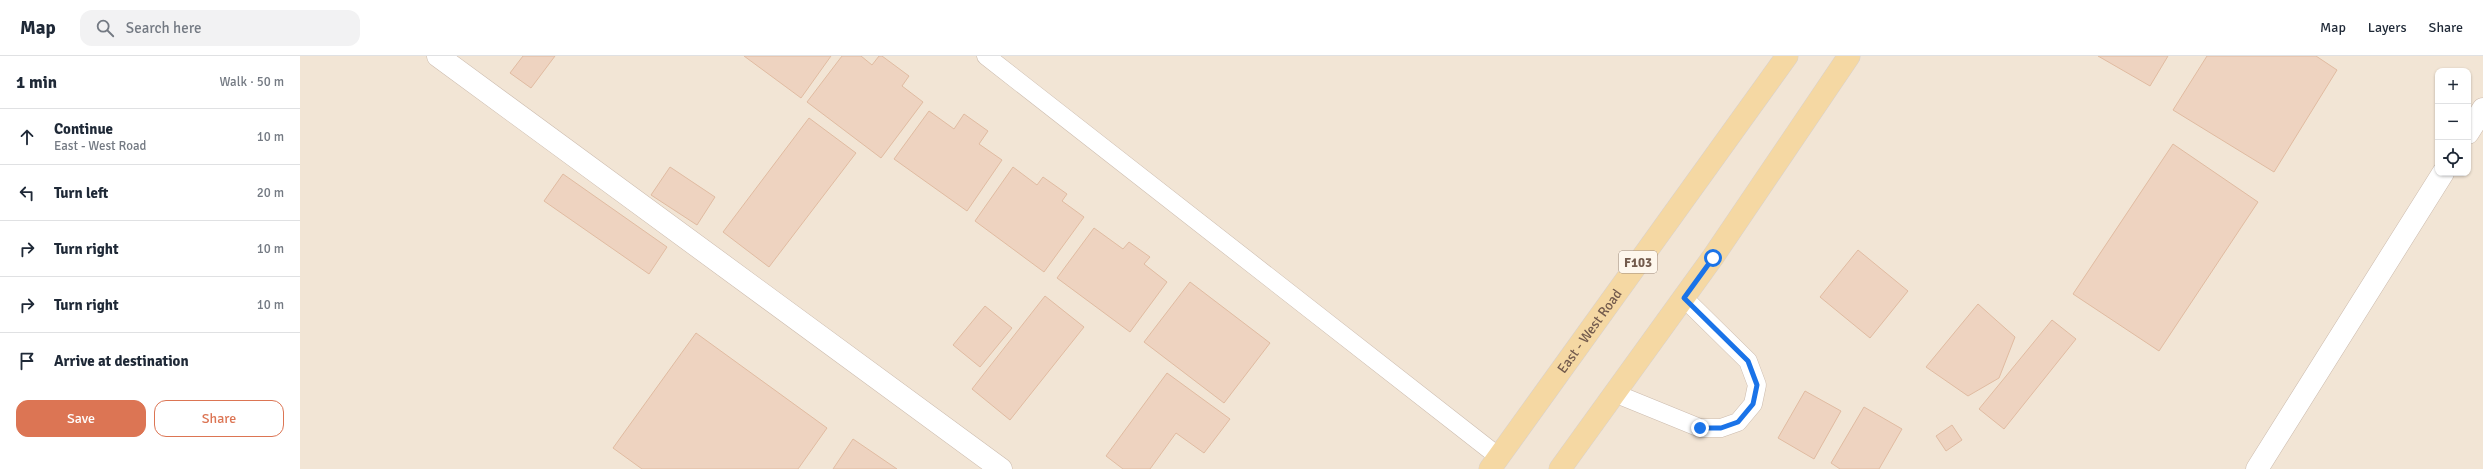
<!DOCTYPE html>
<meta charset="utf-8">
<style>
:root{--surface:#fff;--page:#f2f2f3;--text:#1f2937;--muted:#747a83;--line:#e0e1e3;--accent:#dc7554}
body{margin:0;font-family:Signika,sans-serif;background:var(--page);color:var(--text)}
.controls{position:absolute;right:12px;top:12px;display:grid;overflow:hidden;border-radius:8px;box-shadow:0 1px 3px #0004}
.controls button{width:36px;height:36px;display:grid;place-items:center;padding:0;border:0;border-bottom:1px solid var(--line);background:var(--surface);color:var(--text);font:20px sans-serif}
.stop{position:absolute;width:12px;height:12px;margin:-9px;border:3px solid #1a73e8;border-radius:50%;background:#fff}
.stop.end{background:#1a73e8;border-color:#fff;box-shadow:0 1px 4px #0008}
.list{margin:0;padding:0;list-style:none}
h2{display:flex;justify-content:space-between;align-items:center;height:52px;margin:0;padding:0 16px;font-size:17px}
h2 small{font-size:13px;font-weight:400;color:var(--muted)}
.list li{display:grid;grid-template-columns:26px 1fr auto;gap:12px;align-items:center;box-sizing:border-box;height:56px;padding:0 16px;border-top:1px solid var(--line)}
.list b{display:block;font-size:15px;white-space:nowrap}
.list p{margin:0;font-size:13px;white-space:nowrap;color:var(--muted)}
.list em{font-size:13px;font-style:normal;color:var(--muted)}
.actions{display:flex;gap:8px;padding:12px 16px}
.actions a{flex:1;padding:9px 0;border:1px solid var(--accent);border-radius:12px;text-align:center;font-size:14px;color:var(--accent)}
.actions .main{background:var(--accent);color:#fff}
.icon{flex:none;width:22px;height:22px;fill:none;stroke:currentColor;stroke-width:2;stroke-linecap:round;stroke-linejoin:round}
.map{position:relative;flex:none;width:2183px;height:413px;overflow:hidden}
header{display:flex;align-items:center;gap:24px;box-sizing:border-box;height:56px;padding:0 20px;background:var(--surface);border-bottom:1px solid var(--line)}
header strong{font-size:19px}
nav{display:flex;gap:22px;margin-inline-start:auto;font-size:14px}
.search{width:280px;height:36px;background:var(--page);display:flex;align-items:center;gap:10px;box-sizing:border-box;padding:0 14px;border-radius:12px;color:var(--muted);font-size:15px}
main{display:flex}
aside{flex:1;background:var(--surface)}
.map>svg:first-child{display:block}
</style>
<header>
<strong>Map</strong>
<div class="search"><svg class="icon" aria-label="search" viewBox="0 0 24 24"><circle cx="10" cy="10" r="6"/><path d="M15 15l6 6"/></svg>Search here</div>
<nav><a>Map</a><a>Layers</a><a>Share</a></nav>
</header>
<main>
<aside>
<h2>1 min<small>Walk · 50 m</small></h2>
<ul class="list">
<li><svg class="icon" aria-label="ahead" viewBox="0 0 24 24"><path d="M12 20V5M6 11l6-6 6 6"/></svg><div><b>Continue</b><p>East - West Road</p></div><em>10 m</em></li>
<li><svg class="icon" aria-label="left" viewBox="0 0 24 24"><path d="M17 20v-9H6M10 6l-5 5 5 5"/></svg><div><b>Turn left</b></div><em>20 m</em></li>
<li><svg class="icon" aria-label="right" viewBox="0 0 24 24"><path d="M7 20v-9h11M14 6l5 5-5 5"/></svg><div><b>Turn right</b></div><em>10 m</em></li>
<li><svg class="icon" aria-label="right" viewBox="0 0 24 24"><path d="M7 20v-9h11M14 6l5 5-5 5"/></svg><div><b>Turn right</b></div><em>10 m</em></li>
<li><svg class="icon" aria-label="arrive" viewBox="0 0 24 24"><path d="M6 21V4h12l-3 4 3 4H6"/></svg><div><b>Arrive at destination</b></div></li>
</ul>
<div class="actions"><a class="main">Save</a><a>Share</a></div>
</aside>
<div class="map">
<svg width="2183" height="413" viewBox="0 0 2183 413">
<rect width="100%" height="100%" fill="#fbf3e6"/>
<path fill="#f2e5d5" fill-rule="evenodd" d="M 0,0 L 2183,0 L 2183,413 L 0,413 ZM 2138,15 L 2168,15 L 2168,117 L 2138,117 Z"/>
<g fill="#eed3c0" stroke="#e0bba1">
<path d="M 223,0 L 255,0 L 231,32 L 210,17 Z"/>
<path d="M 444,0 L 531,0 L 501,42 Z"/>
<path d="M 542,0 L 561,0 L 572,9 L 579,0 L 582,0 L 609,20 L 602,30 L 623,46 L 581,102 L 507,46 Z"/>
<path d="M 1798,0 L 1868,0 L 1850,30 Z"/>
<path d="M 1907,0 L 2016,0 L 2037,14 L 1974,116 L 1873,54 Z"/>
<path d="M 629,55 L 654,73 L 664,58 L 688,75 L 679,88 L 702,104 L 667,155 L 594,103 Z"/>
<path d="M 509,62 L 556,97 L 469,211 L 423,176 Z"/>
<path d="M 1873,88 L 1958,146 L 1859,295 L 1773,238 Z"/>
<path d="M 370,111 L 415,141 L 397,169 L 351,139 Z"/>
<path d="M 713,111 L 737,129 L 743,121 L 767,138 L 762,145 L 784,161 L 744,216 L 675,165 Z"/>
<path d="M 263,118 L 367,191 L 349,218 L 244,145 Z"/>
<path d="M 794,172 L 823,193 L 829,186 L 850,201 L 844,208 L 867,226 L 830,276 L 757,222 Z"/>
<path d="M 1558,194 L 1608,235 L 1570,282 L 1520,241 Z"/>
<path d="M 890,226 L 970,287 L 924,347 L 844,286 Z"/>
<path d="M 745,240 L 784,271 L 710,364 L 672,333 Z"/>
<path d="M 1678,248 L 1715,281 L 1699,322 L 1668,340 L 1626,311 Z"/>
<path d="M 685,250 L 712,272 L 680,311 L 653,289 Z"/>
<path d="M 1752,264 L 1776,283 L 1704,373 L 1679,353 Z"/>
<path d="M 396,277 L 527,372 L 498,413 L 342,413 L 313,392 Z"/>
<path d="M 867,317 L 930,363 L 904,397 L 876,377 L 850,413 L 823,413 L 806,400 Z"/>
<path d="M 1505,335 L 1541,355 L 1514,403 L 1478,382 Z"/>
<path d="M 1564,351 L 1602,373 L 1579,413 L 1540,413 L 1531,407 Z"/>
<path d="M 1652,369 L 1662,384 L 1646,395 L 1636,380 Z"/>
<path d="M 553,383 L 597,413 L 533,413 Z"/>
</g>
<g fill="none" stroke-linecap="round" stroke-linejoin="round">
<defs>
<g id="service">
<path d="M 686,0 L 1199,401"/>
<path d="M 1314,337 L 1400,372 L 1421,372 L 1438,366 L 1453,348 L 1457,329 L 1448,305 L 1384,242"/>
</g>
<g id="minor">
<path d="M 138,0 L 701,413"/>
<path d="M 2168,77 L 2183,53"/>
<path d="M 1957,413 L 2143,117"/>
</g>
<g id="primary">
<path id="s1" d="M 1190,413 L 1487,0"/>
<path d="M 1260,413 L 1413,201 L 1549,0"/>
</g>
</defs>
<use href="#service" stroke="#ccbbad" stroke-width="19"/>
<use href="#minor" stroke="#ccbbad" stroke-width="23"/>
<use href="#primary" stroke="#d8d1cd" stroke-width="23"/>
<use href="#service" stroke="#fff" stroke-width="18"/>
<use href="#minor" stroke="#fff" stroke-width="22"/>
<use href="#primary" stroke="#f5d8a3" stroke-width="22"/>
</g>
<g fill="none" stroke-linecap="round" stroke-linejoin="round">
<path stroke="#1a73e8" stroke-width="5" d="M 1400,372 L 1421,372 L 1438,366 L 1453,348 L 1457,329 L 1448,305 L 1384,242 L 1413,202"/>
</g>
<g text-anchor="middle" stroke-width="4" stroke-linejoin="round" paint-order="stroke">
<rect fill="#fef7ed" stroke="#9d8a7d" stroke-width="1" x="1319" y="195" width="38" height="22" rx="3"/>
<g font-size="13" font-weight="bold" fill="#735b4d">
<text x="1338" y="211">F103</text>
</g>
<g font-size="14" fill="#735b4d" stroke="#fef7ed">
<text dy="5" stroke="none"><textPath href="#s1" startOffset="170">East - West Road</textPath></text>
</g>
</g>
</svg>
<div class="controls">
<button>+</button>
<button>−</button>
<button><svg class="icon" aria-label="locate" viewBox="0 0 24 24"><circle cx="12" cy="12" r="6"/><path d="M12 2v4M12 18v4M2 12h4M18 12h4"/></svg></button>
</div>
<div class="stop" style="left:1413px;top:202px"></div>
<div class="stop end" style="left:1400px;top:372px"></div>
</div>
</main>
